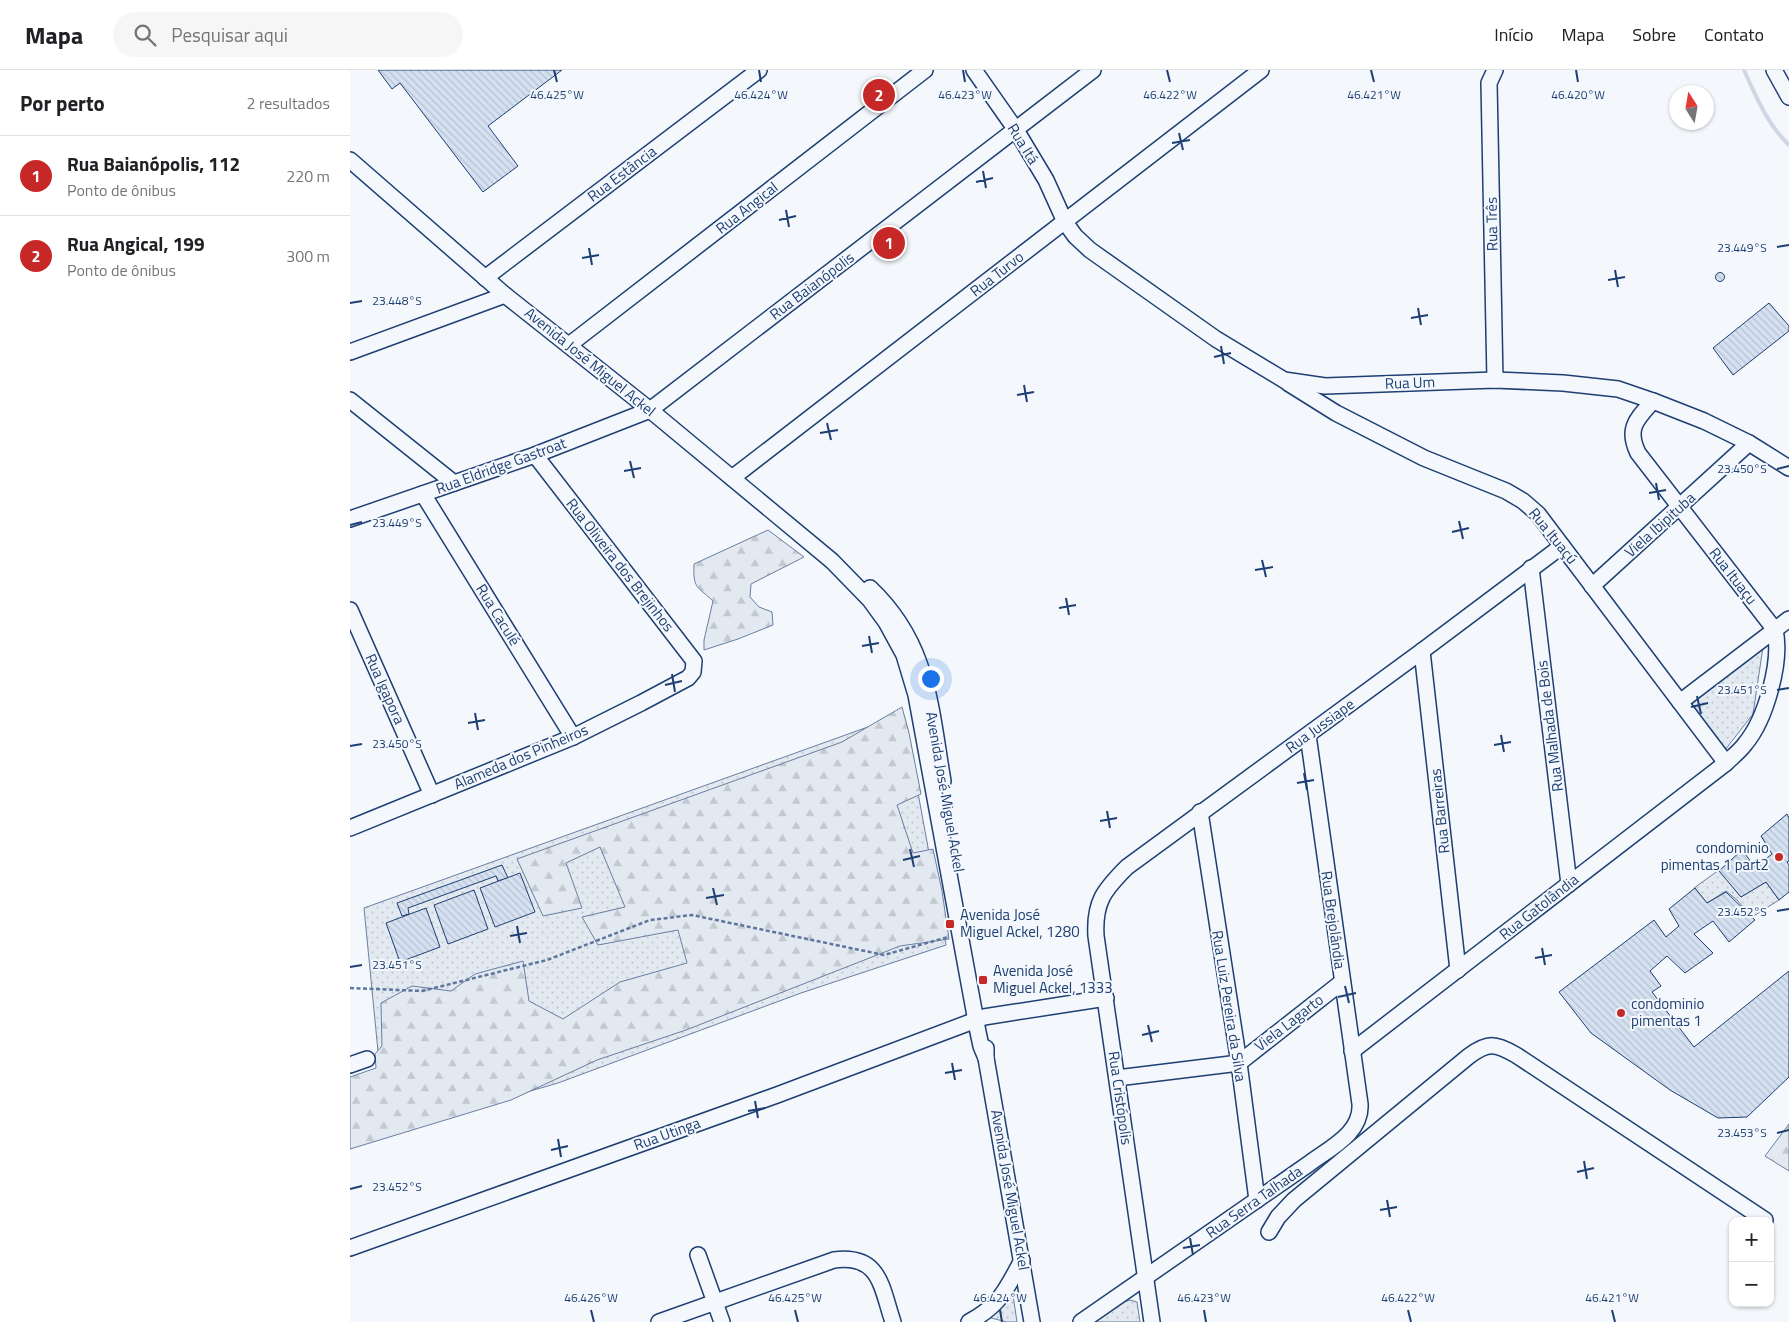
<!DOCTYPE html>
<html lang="pt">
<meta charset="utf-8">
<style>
:root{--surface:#fff;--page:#f6f6f6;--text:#202124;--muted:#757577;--line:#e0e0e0;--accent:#c62828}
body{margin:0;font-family:"Titillium Web",sans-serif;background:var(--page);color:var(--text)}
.controls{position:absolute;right:15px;bottom:15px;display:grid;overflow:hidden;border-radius:10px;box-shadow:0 1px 4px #0004}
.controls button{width:45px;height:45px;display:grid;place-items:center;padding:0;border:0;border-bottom:1px solid var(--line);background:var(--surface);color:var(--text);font:25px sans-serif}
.compass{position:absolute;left:1319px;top:15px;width:45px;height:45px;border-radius:50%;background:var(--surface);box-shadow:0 1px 4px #0004;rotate:349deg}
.you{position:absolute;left:580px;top:608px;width:18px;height:18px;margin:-12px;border:4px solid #fff;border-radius:50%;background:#1a73e8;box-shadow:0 0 0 8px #1a73e833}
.badge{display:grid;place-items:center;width:32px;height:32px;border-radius:50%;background:var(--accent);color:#fff;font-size:16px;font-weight:700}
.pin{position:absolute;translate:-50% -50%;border:2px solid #fff;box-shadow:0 1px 5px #0006}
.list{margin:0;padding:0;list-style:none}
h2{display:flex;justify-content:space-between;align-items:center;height:65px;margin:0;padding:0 20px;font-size:21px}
h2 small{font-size:16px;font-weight:400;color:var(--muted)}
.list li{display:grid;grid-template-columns:32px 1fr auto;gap:15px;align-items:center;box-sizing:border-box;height:80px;padding:0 20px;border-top:1px solid var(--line)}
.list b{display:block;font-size:19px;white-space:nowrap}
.list p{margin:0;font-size:16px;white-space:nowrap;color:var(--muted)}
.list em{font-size:16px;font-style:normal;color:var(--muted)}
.icon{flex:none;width:28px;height:28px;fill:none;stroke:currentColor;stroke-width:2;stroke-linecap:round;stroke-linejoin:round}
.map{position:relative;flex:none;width:1439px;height:1252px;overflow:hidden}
header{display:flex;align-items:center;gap:30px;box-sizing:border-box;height:70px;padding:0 25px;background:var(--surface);border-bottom:1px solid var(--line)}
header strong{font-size:24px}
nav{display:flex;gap:28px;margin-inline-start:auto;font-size:18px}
.search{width:350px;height:45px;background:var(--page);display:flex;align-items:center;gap:12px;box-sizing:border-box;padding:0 18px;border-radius:28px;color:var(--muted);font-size:19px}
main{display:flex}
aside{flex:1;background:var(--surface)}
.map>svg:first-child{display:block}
</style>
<header>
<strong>Mapa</strong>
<div class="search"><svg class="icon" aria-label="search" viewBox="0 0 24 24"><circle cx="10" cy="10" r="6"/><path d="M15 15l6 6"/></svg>Pesquisar aqui</div>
<nav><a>Início</a><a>Mapa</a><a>Sobre</a><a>Contato</a></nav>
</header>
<main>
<aside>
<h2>Por perto<small>2 resultados</small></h2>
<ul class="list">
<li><span class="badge">1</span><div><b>Rua Baianópolis, 112</b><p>Ponto de ônibus</p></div><em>220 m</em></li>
<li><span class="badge">2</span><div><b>Rua Angical, 199</b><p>Ponto de ônibus</p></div><em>300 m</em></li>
</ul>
</aside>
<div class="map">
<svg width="1439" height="1252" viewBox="0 0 1439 1252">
<defs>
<pattern id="grass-dots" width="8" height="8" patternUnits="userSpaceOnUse" patternTransform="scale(1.25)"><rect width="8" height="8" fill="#e3e9f0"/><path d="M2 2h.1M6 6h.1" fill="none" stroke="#c2c9d1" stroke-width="1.8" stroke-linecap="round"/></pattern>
<pattern id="forest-firs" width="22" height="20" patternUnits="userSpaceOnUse" patternTransform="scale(1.25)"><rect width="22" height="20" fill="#e3e9f0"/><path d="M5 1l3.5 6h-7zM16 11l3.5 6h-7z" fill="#c2c9d1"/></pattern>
<pattern id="building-back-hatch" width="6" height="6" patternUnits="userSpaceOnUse" patternTransform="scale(1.25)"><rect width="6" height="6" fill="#d5e0f0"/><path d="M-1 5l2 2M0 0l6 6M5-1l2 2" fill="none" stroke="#b6c1d1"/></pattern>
</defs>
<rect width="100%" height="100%" fill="#f4f7fb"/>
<g fill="url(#grass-dots)" stroke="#687fa3">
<path d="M 1413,577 L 1403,644 L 1375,680 L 1342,634 Z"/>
<path d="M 554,647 L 596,875 L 451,923 L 208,1013 L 36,1063 L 14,838 L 540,649 Z"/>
<path d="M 1369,800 L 1391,827 L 1416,812 L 1429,830 L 1402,847 L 1387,830 L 1376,821 L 1357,833 L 1344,818 Z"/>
<path d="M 660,1224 L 663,1225 L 667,1252 L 657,1252 L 641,1248 L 640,1247 Z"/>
<path d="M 780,1230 L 787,1232 L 790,1252 L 744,1252 L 774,1232 Z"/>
</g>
<g fill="url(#forest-firs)" stroke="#687fa3">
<path d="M 418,460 L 454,487 L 401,514 L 400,527 L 409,537 L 422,542 L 423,555 L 388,569 L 354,580 L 354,570 L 363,531 C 347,516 343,519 344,494 Z"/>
<path d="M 552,637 L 559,663 L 571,724 L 547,735 L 563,783 L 583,779 L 592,821 L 599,869 L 550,876 L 336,960 L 247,990 L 161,1030 L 0,1079 L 0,1007 L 26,998 L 25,984 L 32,976 L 31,933 L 62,916 L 101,921 L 125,904 L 173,891 L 179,931 L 213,949 L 270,912 L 337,893 L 328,860 L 248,875 L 232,847 L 275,837 L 250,777 L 216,793 L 232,838 L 193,846 L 167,789 L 492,672 Z"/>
<path d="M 1439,1054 L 1439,1101 L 1415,1086 Z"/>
</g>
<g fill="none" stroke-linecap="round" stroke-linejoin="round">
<path stroke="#cfd7e4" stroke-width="4" d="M 1394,0 C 1406,27 1418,55 1439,75"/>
</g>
<g fill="url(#building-back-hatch)" stroke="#1d3f73">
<path d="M 28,0 L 212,0 L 138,56 L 168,96 L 133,122 L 50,13 L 42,19 Z"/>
<circle cx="1370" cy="207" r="4.5"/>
<path d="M 1419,233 L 1439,256 L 1439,261 L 1383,305 L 1363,278 Z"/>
<path d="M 1437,744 L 1439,748 L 1439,791 L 1437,792 L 1439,795 L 1439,822 L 1429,830 L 1416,812 L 1391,827 L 1369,801 L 1392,780 L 1405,797 L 1422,784 L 1411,766 Z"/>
<path d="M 152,795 L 158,808 L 148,811 L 146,806 L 58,838 L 59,844 L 52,846 L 47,833 Z"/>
<path d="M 170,803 L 185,842 L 145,857 L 130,818 Z"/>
<path d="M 1345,818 L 1357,833 L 1376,822 L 1405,850 L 1379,872 L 1363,851 L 1344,864 L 1363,883 L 1335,903 L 1317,886 L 1300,901 L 1311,916 L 1302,922 L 1344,977 L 1439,901 L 1439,1007 L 1397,1047 L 1368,1048 L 1320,1020 L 1241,963 L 1209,922 L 1304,850 L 1316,867 L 1329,856 L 1319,839 Z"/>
<path d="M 124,820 L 138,859 L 98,874 L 84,835 Z"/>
<path d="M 76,838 L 90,877 L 50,892 L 36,853 Z"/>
</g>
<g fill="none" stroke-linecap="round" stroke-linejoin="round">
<defs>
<g id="minor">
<path d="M 624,0 L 666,60 L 696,110 L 715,152 L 725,166 L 740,180 L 866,269 L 934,310 L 975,316 L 1145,310 L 1213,313 L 1268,319 L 1303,331 L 1354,351 L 1399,373 L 1439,398"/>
<path d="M 1145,0 L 1139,13 L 1145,310"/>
<path d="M 1424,0 L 1439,27"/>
<path d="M 0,90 L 155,225 L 300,340 L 482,491 L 520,530 L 536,552 L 554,585 L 566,625 L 628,962 L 631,976 L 636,988"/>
<path d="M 135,208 L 409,0"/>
<path d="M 219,275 L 575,0"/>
<path d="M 0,282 L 155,225"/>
<path d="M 938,313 L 986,343 L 1074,388 L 1156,421 L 1173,431 L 1188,444 L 1376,693"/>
<path d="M 0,330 L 104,413"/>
<path d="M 382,408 L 911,0"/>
<path d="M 73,424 L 223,667"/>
<path d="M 0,449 L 185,385 L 300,340 L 743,0"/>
<path d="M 1181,498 L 1219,814"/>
<path d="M 1242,516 L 1399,373"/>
<path d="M 520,518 C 579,574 580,636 593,711"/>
<path d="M 0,540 L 82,725"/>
<path d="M 1072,581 L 1108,900"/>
<path d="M 1330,632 L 1439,549"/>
<path d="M 850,742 L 889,993 L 907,1130"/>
<path d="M 0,758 L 223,667 L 291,633 L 338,608 L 343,602 L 344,591 L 185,385"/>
<path d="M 636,978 L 636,988 L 682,1252"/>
<path d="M 1002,981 L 1376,693 C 1382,687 1390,681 1395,674 C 1416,649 1432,591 1425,560 L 1288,383 C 1276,358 1287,349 1303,331"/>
<path d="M 0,995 L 17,989"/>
<path d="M 767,1008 L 889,993 L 992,912"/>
<path d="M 919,1162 L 928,1147 L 944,1130 L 1119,986 C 1138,972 1145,973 1166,985 L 1415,1150"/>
<path d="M 0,1178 L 427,1025 L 634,947 L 756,928"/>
<path d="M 348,1185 L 372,1252"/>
<path d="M 309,1252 L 484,1190 C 530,1184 531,1216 543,1252"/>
<path d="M 619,1252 C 650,1235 656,1220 672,1190"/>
<path d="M 731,1252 L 960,1093 C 980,1078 1012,1063 1010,1034 L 958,665"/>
<path d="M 802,1252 L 746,866 C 744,832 754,820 777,797 L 1072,581 L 1212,476"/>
</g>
</defs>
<use href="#minor" stroke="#1d3f73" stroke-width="18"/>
<path stroke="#5e769c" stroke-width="2.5" stroke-dasharray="4 2.5" stroke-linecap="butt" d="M 0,918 L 72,921 L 197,890 L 300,850 L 342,845 L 534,885 L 598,867"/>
<use href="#minor" stroke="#f4f7fb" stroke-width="15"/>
</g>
<path fill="none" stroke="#1d3f73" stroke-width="2" d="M 204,0 L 207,12M 409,0 L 411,12M 613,0 L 615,12M 817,0 L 820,12M 1021,0 L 1024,12M 1226,0 L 1228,12M 829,63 L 833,80M 822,73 L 840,70M 633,101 L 636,118M 626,112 L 643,108M 436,140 L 439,157M 429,150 L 446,146M 1427,177 L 1439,175M 239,178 L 242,195M 232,188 L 249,185M 1265,200 L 1268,217M 1258,210 L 1275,207M 0,233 L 12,231M 1068,238 L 1071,255M 1061,248 L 1078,245M 871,276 L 874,294M 864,287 L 881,283M 674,315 L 677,332M 667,325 L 684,322M 477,353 L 481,370M 470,363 L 488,360M 280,391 L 284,408M 1427,399 L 1439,396M 274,401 L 291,398M 1306,413 L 1309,430M 1299,423 L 1316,420M 1109,451 L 1113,469M 0,455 L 12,452M 1102,462 L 1119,458M 912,490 L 916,507M 905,500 L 923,497M 716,528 L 719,545M 709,538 L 726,535M 519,566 L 522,583M 512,576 L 529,573M 322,604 L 325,622M 315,615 L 332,611M 1427,620 L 1439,618M 1347,626 L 1351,644M 1341,637 L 1358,633M 125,643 L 128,660M 118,653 L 135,650M 1151,665 L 1154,682M 1144,675 L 1161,672M 0,676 L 12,674M 954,703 L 957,720M 947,713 L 964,710M 757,741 L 760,758M 750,751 L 767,748M 560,779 L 564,797M 553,790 L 570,786M 363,818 L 367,835M 356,828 L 374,825M 1427,841 L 1439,839M 167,856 L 170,873M 160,866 L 177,863M 1192,878 L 1195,895M 1185,888 L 1202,885M 0,897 L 12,895M 995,916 L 999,933M 988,927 L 1006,923M 798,955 L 802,972M 792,965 L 809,961M 602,993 L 605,1010M 595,1003 L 612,1000M 405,1031 L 408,1048M 398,1041 L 415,1038M 1427,1063 L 1439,1060M 208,1069 L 211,1087M 201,1080 L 218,1076M 1234,1091 L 1237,1109M 1227,1102 L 1244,1098M 0,1119 L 12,1116M 1037,1130 L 1040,1147M 1030,1140 L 1047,1137M 840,1168 L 843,1185M 833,1178 L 850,1175M 241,1240 L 244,1252M 445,1240 L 448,1252M 650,1240 L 652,1252M 854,1240 L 856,1252M 1058,1240 L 1061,1252M 1262,1240 L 1265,1252"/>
<g fill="#c62828" stroke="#f4f7fb" stroke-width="2">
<circle cx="1429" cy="787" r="5"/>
<rect x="595" y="849" width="10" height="10" rx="2.5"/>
<rect x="628" y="905" width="10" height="10" rx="2.5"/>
<circle cx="1271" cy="943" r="5"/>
</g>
<g text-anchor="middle" stroke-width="4" stroke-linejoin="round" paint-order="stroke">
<g font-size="15" fill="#1d3f73" stroke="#f4f7fb">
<text transform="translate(673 74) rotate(58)" y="5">Rua Itá</text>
<text transform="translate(272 104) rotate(-37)" y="5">Rua Estância</text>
<text transform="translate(397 138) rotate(-38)" y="5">Rua Angical</text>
<text transform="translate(1142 154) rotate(-91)" y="5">Rua Três</text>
<text transform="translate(647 204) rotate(-38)" y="5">Rua Turvo</text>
<text transform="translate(462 216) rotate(-37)" y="5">Rua Baianópolis</text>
<text transform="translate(240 292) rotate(39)" y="5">Avenida José Miguel Ackel</text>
<text transform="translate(1060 313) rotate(-2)" y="5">Rua Um</text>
<text transform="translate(151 396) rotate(-20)" y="5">Rua Eldridge Gastroat</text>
<text transform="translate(1310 455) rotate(-42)" y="5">Viela Ibipituba</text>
<text transform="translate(1203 466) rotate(51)" y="5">Rua Ituaçú</text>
<text transform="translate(270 495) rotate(52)" y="5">Rua Oliveira dos Brejinhos</text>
<text transform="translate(1383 506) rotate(52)" y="5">Rua Ituaçu</text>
<text transform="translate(148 545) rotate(58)" y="5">Rua Caculé</text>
<text transform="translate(35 619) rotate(66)" y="5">Rua Igapora</text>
<text transform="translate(970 656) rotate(-36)" y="5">Rua Jussiape</text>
<text transform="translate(1200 656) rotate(-97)" y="5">Rua Malhada de Bois</text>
<text transform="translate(171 687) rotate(-23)" y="5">Alameda dos Pinheiros</text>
<text transform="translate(595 722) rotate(80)" y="5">Avenida José Miguel Ackel</text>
<text transform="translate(1090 741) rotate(-96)" y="5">Rua Barreiras</text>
<text transform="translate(1189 837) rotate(-38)" y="5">Rua Gatolândia</text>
<text transform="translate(983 850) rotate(82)" y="5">Rua Brejolândia</text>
<text transform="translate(879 936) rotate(81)" y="5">Rua Luiz Pereira da Silva</text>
<text transform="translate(939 953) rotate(-38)" y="5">Viela Lagarto</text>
<text transform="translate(770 1028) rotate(82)" y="5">Rua Cristópolis</text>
<text transform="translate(317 1064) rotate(-20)" y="5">Rua Utinga</text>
<text transform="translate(660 1120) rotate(80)" y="5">Avenida José Miguel Ackel</text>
<text transform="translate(904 1132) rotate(-35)" y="5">Rua Serra Talhada</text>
</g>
<g font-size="15" fill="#1d3f73" stroke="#f4f7fb" text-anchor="start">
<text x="1419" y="783" text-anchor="end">condominio<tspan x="1419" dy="17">pimentas 1 part2</tspan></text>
<text x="610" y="850">Avenida José<tspan x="610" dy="17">Miguel Ackel, 1280</tspan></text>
<text x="643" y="906">Avenida José<tspan x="643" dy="17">Miguel Ackel, 1333</tspan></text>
<text x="1281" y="939">condominio<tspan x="1281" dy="17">pimentas 1</tspan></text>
</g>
</g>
<g font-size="12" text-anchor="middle" fill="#1d3f73" stroke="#f4f7fb" stroke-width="4" stroke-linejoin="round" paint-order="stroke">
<text x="207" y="29">46.425°W</text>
<text x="411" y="29">46.424°W</text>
<text x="615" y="29">46.423°W</text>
<text x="820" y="29">46.422°W</text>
<text x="1024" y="29">46.421°W</text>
<text x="1228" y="29">46.420°W</text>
<text x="1392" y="182">23.449°S</text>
<text x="47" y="235">23.448°S</text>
<text x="1392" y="403">23.450°S</text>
<text x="47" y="457">23.449°S</text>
<text x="1392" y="624">23.451°S</text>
<text x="47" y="678">23.450°S</text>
<text x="1392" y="846">23.452°S</text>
<text x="47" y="899">23.451°S</text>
<text x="1392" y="1067">23.453°S</text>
<text x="47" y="1121">23.452°S</text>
<text x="241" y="1232">46.426°W</text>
<text x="445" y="1232">46.425°W</text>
<text x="650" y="1232">46.424°W</text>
<text x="854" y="1232">46.423°W</text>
<text x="1058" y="1232">46.422°W</text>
<text x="1262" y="1232">46.421°W</text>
</g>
</svg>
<div class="controls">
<button>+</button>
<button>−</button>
</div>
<svg class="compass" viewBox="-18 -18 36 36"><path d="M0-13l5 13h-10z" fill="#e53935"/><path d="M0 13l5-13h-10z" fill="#757577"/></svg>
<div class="you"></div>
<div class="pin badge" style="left:539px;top:173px">1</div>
<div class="pin badge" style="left:529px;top:25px">2</div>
</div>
</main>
